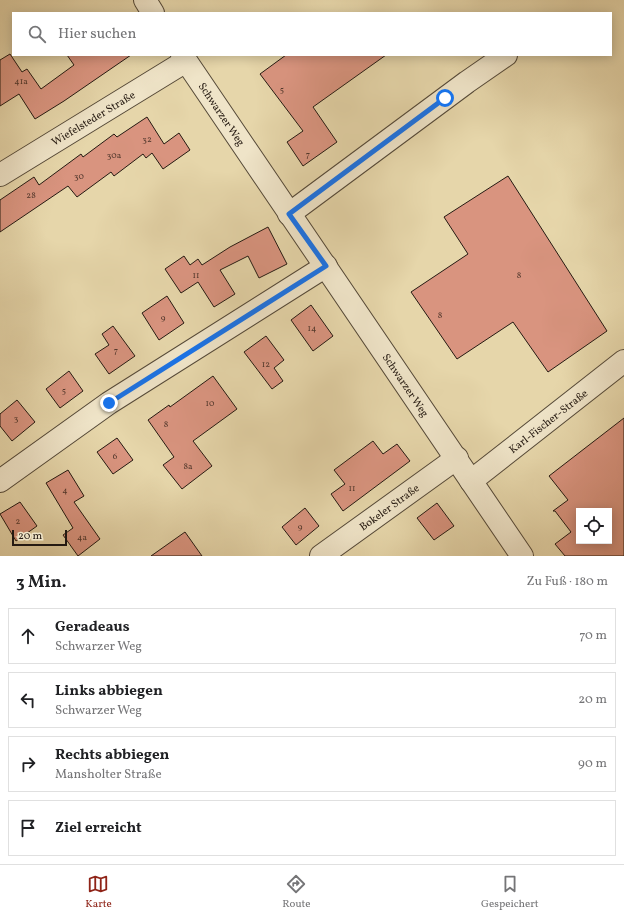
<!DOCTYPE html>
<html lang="de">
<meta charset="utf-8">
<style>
:root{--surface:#fff;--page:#f6f6f6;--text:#202124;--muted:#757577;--line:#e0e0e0;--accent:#8f2418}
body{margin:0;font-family:Vollkorn,serif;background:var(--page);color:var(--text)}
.controls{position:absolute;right:12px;bottom:12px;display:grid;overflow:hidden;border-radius:0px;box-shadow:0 2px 10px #0003}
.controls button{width:36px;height:36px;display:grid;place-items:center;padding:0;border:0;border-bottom:1px solid var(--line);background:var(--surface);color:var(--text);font:20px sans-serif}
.scale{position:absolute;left:12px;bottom:10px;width:55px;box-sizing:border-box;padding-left:4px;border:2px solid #251a12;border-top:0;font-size:11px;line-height:14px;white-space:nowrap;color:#251a12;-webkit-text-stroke:3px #efe4c8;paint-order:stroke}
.stop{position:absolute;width:12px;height:12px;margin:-9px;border:3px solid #1a73e8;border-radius:50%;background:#fff}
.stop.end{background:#1a73e8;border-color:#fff;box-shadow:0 1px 4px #0008}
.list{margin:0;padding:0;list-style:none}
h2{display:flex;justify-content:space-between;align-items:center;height:52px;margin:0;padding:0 16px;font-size:17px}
h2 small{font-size:13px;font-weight:400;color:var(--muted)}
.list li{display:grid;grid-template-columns:26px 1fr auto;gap:12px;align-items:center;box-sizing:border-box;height:56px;margin:0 8px 8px;padding:0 8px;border:1px solid var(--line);border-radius:0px}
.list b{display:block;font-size:15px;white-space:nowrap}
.list p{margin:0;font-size:13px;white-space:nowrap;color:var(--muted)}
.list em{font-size:13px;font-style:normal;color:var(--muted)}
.icon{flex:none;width:22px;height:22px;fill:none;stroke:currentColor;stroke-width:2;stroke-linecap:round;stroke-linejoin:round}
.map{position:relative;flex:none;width:624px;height:556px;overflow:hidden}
.search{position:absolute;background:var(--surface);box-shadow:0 2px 10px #0003;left:12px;right:12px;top:12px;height:44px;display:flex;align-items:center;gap:10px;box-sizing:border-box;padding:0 14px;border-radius:0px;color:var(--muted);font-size:15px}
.sheet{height:308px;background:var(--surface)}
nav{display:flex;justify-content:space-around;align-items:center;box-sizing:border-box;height:56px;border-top:1px solid var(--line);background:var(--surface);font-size:11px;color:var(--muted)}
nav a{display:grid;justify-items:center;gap:2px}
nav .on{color:var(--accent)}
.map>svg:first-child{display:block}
</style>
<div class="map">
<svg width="624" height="556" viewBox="0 0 624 556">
<rect width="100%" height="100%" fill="#e6d6aa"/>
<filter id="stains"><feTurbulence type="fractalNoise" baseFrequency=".005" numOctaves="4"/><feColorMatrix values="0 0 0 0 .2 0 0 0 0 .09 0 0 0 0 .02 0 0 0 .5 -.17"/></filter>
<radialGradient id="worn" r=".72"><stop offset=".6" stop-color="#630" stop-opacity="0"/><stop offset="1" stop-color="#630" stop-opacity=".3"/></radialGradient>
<g fill="#d9947f" stroke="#251a12" fill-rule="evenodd">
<path d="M 10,54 L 22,72 L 27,69 L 41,89 L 74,65 L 67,55 L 131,55 L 64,101 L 35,119 L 19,94 L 0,106 L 0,60 Z"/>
<path d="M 286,55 L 386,55 L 313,107 L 337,142 L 303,166 L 287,142 L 303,131 L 260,74 Z"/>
<path d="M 147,117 L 164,144 L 179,133 L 190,150 L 163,169 L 152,153 L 146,158 L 143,154 L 114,176 L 111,172 L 77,197 L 68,186 L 0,232 L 0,200 L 34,177 L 39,185 L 81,154 L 83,157 L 114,134 L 117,137 Z"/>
<path d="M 508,176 L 607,331 L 548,372 L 513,322 L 457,359 L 411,292 L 468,254 L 444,217 Z"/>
<path d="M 268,227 L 287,264 L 259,278 L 248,256 L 220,270 L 235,294 L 214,307 L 198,282 L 181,293 L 165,269 L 184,256 L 190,265 L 198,259 L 202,265 L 230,247 Z"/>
<path d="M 167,296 L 184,323 L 159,340 L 142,313 Z"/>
<path d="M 311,305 L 333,336 L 313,351 L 291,320 Z"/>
<path d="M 113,326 L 135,356 L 109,374 L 95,354 L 109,345 L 102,334 Z"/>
<path d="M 266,336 L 284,360 L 274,368 L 283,381 L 272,389 L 244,352 Z"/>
<path d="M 69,371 L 83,391 L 60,408 L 46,389 Z"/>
<path d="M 213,376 L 237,409 L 193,441 L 212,466 L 182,489 L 163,465 L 174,457 L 148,420 L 169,405 L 170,407 Z"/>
<path d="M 17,400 L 35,422 L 12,441 L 0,426 L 0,414 Z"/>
<path d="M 624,418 L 624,556 L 565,556 L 555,544 L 571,532 L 555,511 L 553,511 L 568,500 L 549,476 ZM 579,511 L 609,511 L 609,541 L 579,541 Z"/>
<path d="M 117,438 L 133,460 L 113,474 L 97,452 Z"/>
<path d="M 373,441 L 383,454 L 397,444 L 410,461 L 343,511 L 331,494 L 345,484 L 334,470 Z"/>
<path d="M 68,470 L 84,496 L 74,502 L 100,539 L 78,556 L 63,535 L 73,528 L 46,483 Z"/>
<path d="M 20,502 L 37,526 L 16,541 L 0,514 Z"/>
<path d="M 437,503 L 454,526 L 434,540 L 417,518 Z"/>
<path d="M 305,508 L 319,526 L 296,545 L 282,527 Z"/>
<path d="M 185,532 L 202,556 L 151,556 Z"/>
</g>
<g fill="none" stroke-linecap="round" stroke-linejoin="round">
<defs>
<g id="minor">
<path d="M 145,0 L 153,13"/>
<path d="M 182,55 L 522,556"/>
<path d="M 0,175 L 186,61"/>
<path d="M 289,214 L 467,82 L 506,55"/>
<path d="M 0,481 L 109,403 L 326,266"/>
<path d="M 471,481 L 624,361"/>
<path d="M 321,556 L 457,458"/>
</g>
</defs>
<use href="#minor" stroke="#554938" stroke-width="24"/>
<use href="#minor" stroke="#efe4c8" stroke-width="22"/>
</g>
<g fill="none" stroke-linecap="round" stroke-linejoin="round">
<path stroke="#1a73e8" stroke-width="5" d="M 109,403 L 326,266 L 289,214 L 445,98"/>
</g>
<g text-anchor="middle" stroke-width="3.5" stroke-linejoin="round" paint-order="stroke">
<g font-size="9" fill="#52382d">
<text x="21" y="84">41a</text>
<text x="282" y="92">5</text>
<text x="147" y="142">32</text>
<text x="308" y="157">7</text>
<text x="114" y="158">30a</text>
<text x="79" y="179">30</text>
<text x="31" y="198">28</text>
<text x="196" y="278">11</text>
<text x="519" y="278">8</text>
<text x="440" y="318">8</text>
<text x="163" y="321">9</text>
<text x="312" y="331">14</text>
<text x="116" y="353">7</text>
<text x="266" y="367">12</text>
<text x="64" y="393">5</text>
<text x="210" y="406">10</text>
<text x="16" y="421">3</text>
<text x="166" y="427">8</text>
<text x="115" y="459">6</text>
<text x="188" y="469">8a</text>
<text x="352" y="491">11</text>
<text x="65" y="493">4</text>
<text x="18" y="524">2</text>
<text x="300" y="530">9</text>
<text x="82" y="540">4a</text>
</g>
<g font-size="11" fill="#251a12" stroke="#efe4c8">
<text transform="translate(222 114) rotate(56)" y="4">Schwarzer Weg</text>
<text transform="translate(93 118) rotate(-31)" y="4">Wiefelsteder Straße</text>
<text transform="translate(406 385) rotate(56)" y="4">Schwarzer Weg</text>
<text transform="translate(548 421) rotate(-38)" y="4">Karl-Fischer-Straße</text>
<text transform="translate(389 507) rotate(-36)" y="4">Bokeler Straße</text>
</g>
</g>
<rect width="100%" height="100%" filter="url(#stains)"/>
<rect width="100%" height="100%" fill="url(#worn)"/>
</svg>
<div class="controls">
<button><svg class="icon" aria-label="locate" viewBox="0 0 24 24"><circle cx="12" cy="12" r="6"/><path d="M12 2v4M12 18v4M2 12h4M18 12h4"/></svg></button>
</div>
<div class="scale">20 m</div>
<div class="stop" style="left:445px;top:98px"></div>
<div class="stop end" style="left:109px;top:403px"></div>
<div class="search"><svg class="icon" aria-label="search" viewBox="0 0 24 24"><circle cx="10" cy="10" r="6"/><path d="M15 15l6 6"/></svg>Hier suchen</div>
</div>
<section class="sheet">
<h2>3 Min.<small>Zu Fuß · 180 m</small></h2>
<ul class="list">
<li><svg class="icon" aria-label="ahead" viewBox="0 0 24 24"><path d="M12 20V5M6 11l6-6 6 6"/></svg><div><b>Geradeaus</b><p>Schwarzer Weg</p></div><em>70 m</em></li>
<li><svg class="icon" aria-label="left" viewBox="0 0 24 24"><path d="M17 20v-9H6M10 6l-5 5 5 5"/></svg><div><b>Links abbiegen</b><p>Schwarzer Weg</p></div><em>20 m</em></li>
<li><svg class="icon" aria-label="right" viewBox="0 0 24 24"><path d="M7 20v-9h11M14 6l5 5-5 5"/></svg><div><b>Rechts abbiegen</b><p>Mansholter Straße</p></div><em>90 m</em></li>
<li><svg class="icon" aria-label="arrive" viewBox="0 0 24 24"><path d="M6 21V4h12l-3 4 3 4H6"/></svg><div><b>Ziel erreicht</b></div></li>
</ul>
</section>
<nav>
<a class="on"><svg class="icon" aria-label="map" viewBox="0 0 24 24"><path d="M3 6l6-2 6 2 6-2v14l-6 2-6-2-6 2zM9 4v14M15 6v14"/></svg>Karte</a>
<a><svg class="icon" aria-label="directions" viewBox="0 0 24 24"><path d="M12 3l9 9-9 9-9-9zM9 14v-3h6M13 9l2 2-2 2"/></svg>Route</a>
<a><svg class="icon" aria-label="saved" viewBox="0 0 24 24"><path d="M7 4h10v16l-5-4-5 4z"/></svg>Gespeichert</a>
</nav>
